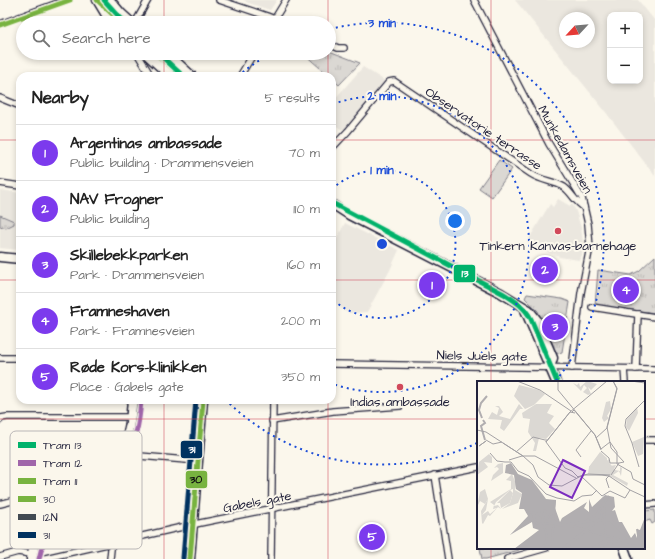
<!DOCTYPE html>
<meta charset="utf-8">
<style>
:root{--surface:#fff;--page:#f2f2f2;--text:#222;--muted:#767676;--line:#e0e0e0;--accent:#7c3aed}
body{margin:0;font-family:"Architects Daughter",sans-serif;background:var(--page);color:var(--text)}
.controls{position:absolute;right:12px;top:12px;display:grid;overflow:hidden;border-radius:8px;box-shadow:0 2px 6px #0003}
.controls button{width:36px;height:36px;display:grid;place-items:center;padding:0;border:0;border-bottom:1px solid var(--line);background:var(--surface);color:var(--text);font:20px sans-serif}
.compass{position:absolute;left:559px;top:12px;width:36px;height:36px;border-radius:50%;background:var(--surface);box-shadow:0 2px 6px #0003;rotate:244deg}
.you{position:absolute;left:455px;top:221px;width:14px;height:14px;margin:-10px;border:3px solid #fff;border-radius:50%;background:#1a73e8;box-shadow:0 0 0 6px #1a73e833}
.badge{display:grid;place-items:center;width:26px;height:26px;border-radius:50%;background:var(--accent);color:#fff;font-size:13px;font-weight:700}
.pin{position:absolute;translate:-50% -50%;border:2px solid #fff;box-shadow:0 1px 4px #0006}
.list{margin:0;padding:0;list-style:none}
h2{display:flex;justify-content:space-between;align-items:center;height:52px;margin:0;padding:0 16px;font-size:17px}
h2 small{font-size:13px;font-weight:400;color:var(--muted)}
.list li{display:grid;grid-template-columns:26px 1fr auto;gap:12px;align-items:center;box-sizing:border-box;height:56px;padding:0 16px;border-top:1px solid var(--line)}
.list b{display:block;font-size:15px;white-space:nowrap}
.list p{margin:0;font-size:13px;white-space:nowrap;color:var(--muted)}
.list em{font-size:13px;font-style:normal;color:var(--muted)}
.icon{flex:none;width:22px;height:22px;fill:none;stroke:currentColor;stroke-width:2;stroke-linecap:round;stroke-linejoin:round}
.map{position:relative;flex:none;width:655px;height:559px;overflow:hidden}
.search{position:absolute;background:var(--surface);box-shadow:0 2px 6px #0003;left:16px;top:16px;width:320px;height:44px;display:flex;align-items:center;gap:10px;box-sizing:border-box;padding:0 14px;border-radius:22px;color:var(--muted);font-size:15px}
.panel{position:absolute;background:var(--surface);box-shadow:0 2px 6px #0003;left:16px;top:72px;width:320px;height:332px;border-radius:12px}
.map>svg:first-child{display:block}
</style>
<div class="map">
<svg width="655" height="559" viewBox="0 0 655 559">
<defs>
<pattern id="grass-tufts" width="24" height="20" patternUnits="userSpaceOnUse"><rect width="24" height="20" fill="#dbd8d3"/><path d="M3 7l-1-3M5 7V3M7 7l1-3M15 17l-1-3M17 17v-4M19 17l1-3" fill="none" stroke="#bcb9b6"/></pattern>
</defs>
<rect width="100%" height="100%" fill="#fbf7ec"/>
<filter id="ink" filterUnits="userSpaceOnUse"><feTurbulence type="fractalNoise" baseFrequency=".025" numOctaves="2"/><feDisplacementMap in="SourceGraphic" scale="8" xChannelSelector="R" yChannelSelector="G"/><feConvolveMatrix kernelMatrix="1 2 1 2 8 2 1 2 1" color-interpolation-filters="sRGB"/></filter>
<g filter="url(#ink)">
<g fill="#ebe7df" fill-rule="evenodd">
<path d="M 243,0 L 277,0 L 270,10 L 246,2 L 246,1 Z"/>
<path d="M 515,0 L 638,0 L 655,21 L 655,176 L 601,106 ZM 610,15 L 640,15 L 640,81 L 610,81 ZM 565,18 L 589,18 L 589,42 L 565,42 Z"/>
<path d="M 363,67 L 385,81 L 345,129 L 341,129 L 332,123 L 332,102 Z"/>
<path d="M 0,190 L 20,193 L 20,250 L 0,248 Z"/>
<path d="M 558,199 L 570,206 L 572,204 L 576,211 L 581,228 L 583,242 L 582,255 L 579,260 L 559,257 L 558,255 L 551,254 L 547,252 L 542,252 L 527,242 L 550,204 L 553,207 Z"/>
<path d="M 345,223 L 399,250 L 390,270 L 367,312 L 350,313 L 344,311 L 332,300 L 332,248 Z"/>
</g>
<g fill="url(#grass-tufts)" stroke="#7e7d87">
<path d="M 329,51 L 360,63 L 339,85 L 332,79 L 332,76 L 329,76 L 303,53 L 329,53 Z"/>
<path d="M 0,215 L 14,221 L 14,224 L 6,228 L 0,226 Z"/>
<path d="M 655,256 L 655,313 L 595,305 L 598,270 L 631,275 L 639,271 Z"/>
<path d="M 527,294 L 562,299 L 570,302 L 562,352 L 555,354 L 538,311 L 525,298 Z"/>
<path d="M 655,510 L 655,522 L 652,524 L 650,520 L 644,522 L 644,511 Z"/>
<path d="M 480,548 L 518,548 L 519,550 L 486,559 L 482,559 Z"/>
</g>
<path fill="#dbd8d3" stroke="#7e7d87" d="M 499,160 L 512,169 L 492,197 L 479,188 Z"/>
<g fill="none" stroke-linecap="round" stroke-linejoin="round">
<defs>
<g id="street">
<path d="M 219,0 L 267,16 L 285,23"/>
<path d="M 474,0 L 549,144 L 582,198 L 588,224 L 590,247 L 581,293 L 572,368"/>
<path d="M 135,23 L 148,0"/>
<path d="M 272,23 L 286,0"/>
<path d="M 0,24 L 66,0"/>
<path d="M 329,44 L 338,48 L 344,48"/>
<path d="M 137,53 L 151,76"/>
<path d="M 240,76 L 254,53"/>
<path d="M 0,98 L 20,106"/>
<path d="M 332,148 L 348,131 L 389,82 L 394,81 L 531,174 C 542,181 554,181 564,187 C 572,193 575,202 584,207"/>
<path d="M 0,183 L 20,186"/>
<path d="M 592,307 L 655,317"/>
<path d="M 0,358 L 20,358"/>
<path d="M 332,364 L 655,369"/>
<path d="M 624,369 L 625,382"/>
<path d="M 636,369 L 638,314"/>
<path d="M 0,420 L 1,418 L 7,417 L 130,417"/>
<path d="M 272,421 L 333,411 L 400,406"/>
<path d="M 644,440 L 655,440"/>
<path d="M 118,448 L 123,453 L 128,455 L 198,461"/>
<path d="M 435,475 L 448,559"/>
<path d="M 0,504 L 43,493 L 49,493 L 59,496"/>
<path d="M 644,505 L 655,504"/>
<path d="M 0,557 L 18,552 L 31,554"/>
<path d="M 41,559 L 200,523 L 478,467"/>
<path d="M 110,559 L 120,461 L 118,448"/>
<path d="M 271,559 L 273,400"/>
<path d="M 507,559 L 546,548"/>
</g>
<g id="secondary">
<path d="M 97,0 L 106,15 L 113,23"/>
<path d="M 110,0 L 121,13 L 132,23"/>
<path d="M 145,53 L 170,76"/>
<path d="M 167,53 L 192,76"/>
<path d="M 332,204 L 349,215 L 501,293 L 529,310 L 537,320 L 553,358 L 550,368"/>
<path d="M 0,257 L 20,259"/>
<path d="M 525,310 L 556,382"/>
<path d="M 624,548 L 628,559"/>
<path d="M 31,559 L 35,538 L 52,504 L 62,493 L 118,448 C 132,435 130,417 132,400"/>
<path d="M 190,559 L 203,400"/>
</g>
</defs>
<use href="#street" stroke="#22223b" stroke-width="8"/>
<use href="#secondary" stroke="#22223b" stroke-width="11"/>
<use href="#street" stroke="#fbf7ec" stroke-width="5.5"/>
<use href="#secondary" stroke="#fbf7ec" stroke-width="8"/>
<path stroke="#22223b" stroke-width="1" d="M 112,15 C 123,26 136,25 145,12"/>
<defs>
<g id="bus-1">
<path d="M 97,0 L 122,23"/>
<path d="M 155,53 L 181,76"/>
<path d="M 190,559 L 203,400"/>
</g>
<path id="bus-2" d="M 38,559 L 42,540 L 58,508 L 67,498 L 122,453 C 137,438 137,420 139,401"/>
<path id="bus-3" d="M 183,558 L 196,400"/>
</defs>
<use href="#bus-1" stroke="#fbf7ec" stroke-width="8"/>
<use href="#bus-2" stroke="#fbf7ec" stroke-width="8"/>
<use href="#bus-3" stroke="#fbf7ec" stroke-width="8"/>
<use href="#bus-1" stroke="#78b340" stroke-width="5"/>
<use href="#bus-2" stroke="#424a52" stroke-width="5"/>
<use href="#bus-3" stroke="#003260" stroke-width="5"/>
<defs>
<g id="tram-1">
<path d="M 104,0 L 125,23"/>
<path d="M 158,53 L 183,76"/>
<path d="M 332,203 L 504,294 C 515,301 525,307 531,319 L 557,382"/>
</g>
<path id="tram-2" d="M 39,559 C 44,537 51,518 66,501 L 123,454 C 138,439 139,421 141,401"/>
<path id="tram-3" d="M 0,25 L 70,0"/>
</defs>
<use href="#tram-1" stroke="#fbf7ec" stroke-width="8"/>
<use href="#tram-2" stroke="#fbf7ec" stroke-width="8"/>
<use href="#tram-3" stroke="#fbf7ec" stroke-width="8"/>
<use href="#tram-1" stroke="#00b26b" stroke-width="5"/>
<use href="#tram-2" stroke="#a066aa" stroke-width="5"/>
<use href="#tram-3" stroke="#78b340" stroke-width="5"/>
</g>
</g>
<path fill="none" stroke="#d1495b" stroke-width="1" stroke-opacity="0.55" d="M 164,0 L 164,23M 328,0 L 328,23M 491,0 L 491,382M 164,53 L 164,76M 328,53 L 328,76M 0,140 L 20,140M 332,140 L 655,140M 0,280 L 20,280M 332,280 L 655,280M 164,400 L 164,559M 328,400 L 328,559M 0,419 L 478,419M 644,419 L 655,419M 491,548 L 491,559"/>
<g fill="none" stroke="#1d4ed8" stroke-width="2" stroke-dasharray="2 4">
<path d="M332 189A74 74 0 1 1 332 299"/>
<path d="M333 104A148 148 0 1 1 333 384"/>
<path d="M477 443A221 221 0 0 1 226 400M238 76A221 221 0 0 1 270 54M330 29A221 221 0 0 1 555 382"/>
</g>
<g fill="#d1495b" stroke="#fbf7ec" stroke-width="1.5">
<circle cx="558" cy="231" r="4"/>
<circle cx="400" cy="387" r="4"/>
</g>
<g text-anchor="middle" stroke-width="4" stroke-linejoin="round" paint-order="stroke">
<g font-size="13" fill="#22223b" stroke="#fbf7ec">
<text transform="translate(484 128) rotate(34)" y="5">Observatorie terrasse</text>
<text transform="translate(566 149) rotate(61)" y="5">Munkedamsveien</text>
<text transform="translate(482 355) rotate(1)" y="5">Niels Juels gate</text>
<text transform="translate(257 501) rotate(-11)" y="5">Gabels gate</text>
</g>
<g font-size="13" fill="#22223b" stroke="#fbf7ec">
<text x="558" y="250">Tinkern Kanvas-barnehage</text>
<text x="400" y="406">Indias ambassade</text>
</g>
</g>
<g transform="translate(477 381)">
<rect width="168" height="168" fill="#fbf7ec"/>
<path d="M 110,0 L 120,3 L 114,9 L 111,6 L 114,13 L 111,14 L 106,11 L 110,7 L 107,4 L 104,10 L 96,2 L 100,4 L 102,2 L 103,6 ZM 133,20 L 134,28 L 130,35 L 132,37 L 127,41 L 125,37 L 129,21 ZM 42,23 L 46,28 L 43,28 L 27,50 L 23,47 L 25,39 L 11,38 L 15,31 L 20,34 L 22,27 L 18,25 L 22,25 L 26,31 L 22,35 L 33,38 ZM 59,23 L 75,23 L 70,32 L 77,35 L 72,42 L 78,48 L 69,58 L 62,57 L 59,70 L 56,70 L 58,62 L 51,51 L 53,38 L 46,37 L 45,32 ZM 160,26 L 161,32 L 152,50 L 149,46 L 150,37 ZM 124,71 L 138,89 L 143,90 L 143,86 L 145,87 L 144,95 L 142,90 L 136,94 L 151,102 L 150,105 L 135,96 L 111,93 L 112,86 ZM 8,108 L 11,118 L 8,123 L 3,120 L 0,126 L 3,111 ZM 33,109 L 36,112 L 33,122 L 24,127 L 23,122 L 20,122 Z" fill="#dbd8d3"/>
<path d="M 123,71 L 130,77 L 130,80 L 132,78 L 133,85 L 139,84 L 135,92 L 126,82 L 121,82 L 120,90 L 124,89 L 134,93 L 111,93 L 115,89 L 112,86 ZM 12,73 L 15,76 L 15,82 L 7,81 L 11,86 L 0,94 L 2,81 ZM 26,82 L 26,92 L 14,100 L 16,94 L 22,88 L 20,86 L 17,87 L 21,83 ZM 35,93 L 39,103 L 38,109 L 45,113 L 41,122 L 25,128 L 33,122 L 36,112 L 36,108 L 33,109 L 19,121 L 17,125 L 21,124 L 24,128 L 21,126 L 13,135 L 11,134 L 6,143 L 5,142 L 4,130 L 11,118 L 9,129 L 5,134 L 11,130 L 13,133 L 20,127 L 16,128 L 17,124 L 13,121 L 34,108 L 34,100 L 29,99 Z" fill="#dbd8d3"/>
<path d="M 42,4 L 62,9 L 68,13 L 57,24 L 48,28 L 37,15 ZM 167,56 L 166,73 L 161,75 L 155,61 Z" fill="#dbd8d3"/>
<path d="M 34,82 L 41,93 L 55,99 L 69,118 L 79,119 L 78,127 L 83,141 L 85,137 L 110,121 L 107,127 L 112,131 L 112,118 L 115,126 L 128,114 L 137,116 L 138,126 L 135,130 L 138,129 L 142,141 L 145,141 L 154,157 L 158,152 L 160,157 L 160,148 L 163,149 L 168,136 L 168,168 L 37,168 L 62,149 L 56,147 L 55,141 L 33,154 L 51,135 L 47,128 L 42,128 L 45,112 L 39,108 L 37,94 L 28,92 L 29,84 Z" fill="#b1aeb0"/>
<path fill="none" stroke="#b1aeb0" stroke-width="2" d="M 5,37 L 2,29 L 4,22 L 10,15M 6,39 L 8,42 L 4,45 L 8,59M 127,124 L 129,168M 49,131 L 59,132 L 80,143M 55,132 L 60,143M 91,143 L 107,141 L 119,134 L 132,115M 60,145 L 65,142 L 92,144M 95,145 L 157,163 L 164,161 L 168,151M 146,159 L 160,160 L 165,156M 152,161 L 162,161 L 160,148M 117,167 L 135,161M 64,168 L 68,164 L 70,156 L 64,131 L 68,129 L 81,144 L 87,145 L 120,139 L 134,140 L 154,160M 71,168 L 75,161 L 78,119M 85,168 L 124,137 L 126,127M 87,168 L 122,139M 114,168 L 125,161 L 143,160"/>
<path fill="none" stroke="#a4a2a5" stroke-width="1" d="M 40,0 L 63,9 L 94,30M 81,0 L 81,9 L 118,54 L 124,69M 136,0 L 140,7 L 130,46 L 134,67 L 147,81M 154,0 L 168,2M 95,31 L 97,29 L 118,54 L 124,68 L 133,61 L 140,71 L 140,83 L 154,91 L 156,98 L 168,104M 98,32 L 93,31 L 69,61 L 88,87 L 95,90 L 101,96M 0,49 L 9,51 L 46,75 L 56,84 L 61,96 L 72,104 L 85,105 L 106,94 L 125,94 L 132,95 L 153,109M 119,57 L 130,47 L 140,8 L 136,0M 69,58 L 69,61 L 93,31 L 130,0M 9,59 L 16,63 L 25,61M 9,60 L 2,65 L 9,60M 26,62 L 46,75M 155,62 L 148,45 L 149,38 L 168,19M 155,62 L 162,86M 124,70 L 132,77 L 133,82 L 142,82M 39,71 L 56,56 L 68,59M 13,72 L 20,80 L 28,81M 104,76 L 99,69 L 114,50M 32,79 L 45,75 L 58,75 L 99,97M 28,81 L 34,81 L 41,90 L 52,95 L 69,113 L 80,117M 134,94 L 142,82 L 147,81M 104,95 L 125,115 L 133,110 L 148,117 L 153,109 L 168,116M 100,96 L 111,93 L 133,94M 132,107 L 129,98 L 132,95M 105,115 L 115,114 L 120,109M 80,117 L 97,120 L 105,115"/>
<path fill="#7b2cbf" fill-opacity="0.15" stroke="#7b2cbf" stroke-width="2" d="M 86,79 L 108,90 L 95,117 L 73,106 Z"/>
<rect width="168" height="168" fill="none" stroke="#22223b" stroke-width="2"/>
</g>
<rect x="10" y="431" width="132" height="118" rx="6" fill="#fbf7ec" stroke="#bab7b7" stroke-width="1"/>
<rect x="18" y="442" width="18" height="6" fill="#00b26b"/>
<rect x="18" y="460" width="18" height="6" fill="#a066aa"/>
<rect x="18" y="478" width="18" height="6" fill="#78b340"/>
<rect x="18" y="496" width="18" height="6" fill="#78b340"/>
<rect x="18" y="514" width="18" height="6" fill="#424a52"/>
<rect x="18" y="532" width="18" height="6" fill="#003260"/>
<g font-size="11" fill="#22223b">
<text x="43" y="449">Tram 13</text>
<text x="43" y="467">Tram 12</text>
<text x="43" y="485">Tram 11</text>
<text x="43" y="503">30</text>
<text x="43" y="521">12N</text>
<text x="43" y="539">31</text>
</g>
<circle cx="382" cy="244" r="6" fill="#1d4ed8" stroke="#fbf7ec" stroke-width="2"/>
<g font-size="12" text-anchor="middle" font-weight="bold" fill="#1d4ed8" stroke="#fbf7ec" stroke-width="4" stroke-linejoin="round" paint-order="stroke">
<text x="382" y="27">3 min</text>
<text x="382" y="100">2 min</text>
<text x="382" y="174">1 min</text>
</g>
<g stroke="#fbf7ec" stroke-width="1.5">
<rect x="453" y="264" width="23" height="19" rx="4" fill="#00b26b"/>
<rect x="180" y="440" width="23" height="19" rx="4" fill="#003260"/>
<rect x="185" y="470" width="23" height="19" rx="4" fill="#78b340"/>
</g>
<g font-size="11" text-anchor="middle" font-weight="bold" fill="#fff">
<text x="465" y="277">13</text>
<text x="192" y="453">31</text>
</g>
<g font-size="11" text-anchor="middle" font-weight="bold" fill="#111">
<text x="196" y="483">30</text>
</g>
</svg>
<div class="controls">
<button>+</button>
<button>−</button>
</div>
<svg class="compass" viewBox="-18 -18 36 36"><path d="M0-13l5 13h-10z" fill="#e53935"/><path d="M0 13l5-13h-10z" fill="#767676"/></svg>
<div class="you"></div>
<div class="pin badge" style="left:432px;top:285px">1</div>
<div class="pin badge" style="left:545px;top:270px">2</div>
<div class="pin badge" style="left:555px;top:327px">3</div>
<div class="pin badge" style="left:626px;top:290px">4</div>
<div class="pin badge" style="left:372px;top:537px">5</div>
<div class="search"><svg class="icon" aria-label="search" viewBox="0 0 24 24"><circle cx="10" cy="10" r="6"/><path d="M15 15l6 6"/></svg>Search here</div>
<section class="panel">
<h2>Nearby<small>5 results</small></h2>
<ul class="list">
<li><span class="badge">1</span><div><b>Argentinas ambassade</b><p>Public building · Drammensveien</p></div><em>70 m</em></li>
<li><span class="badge">2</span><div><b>NAV Frogner</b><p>Public building</p></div><em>110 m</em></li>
<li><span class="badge">3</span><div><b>Skillebekkparken</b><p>Park · Drammensveien</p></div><em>160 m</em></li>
<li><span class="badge">4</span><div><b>Framneshaven</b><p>Park · Framnesveien</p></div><em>200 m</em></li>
<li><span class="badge">5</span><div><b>Røde Kors-klinikken</b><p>Place · Gabels gate</p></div><em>350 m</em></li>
</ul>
</section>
</div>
